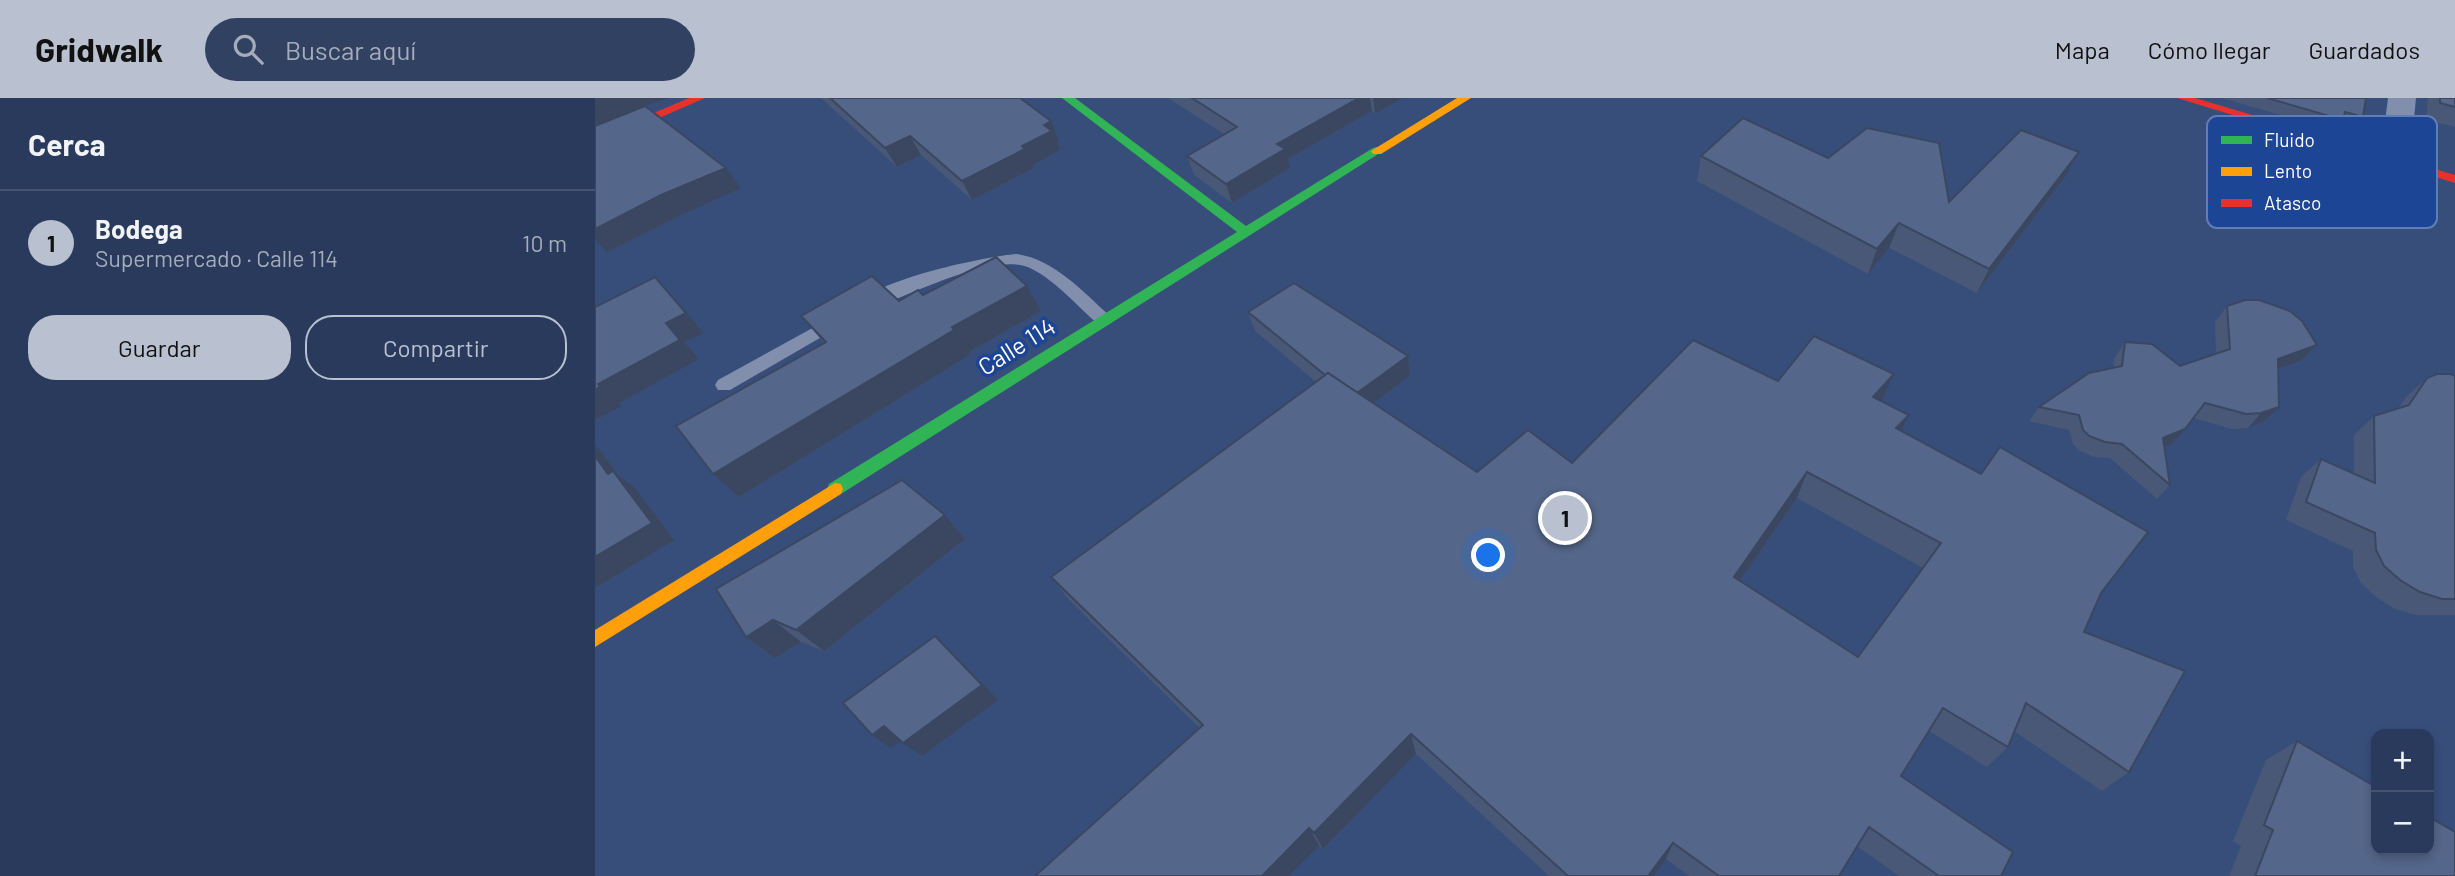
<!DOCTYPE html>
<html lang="es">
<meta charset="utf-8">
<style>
:root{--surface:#293a5c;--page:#314162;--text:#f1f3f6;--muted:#a5adbb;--line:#455472;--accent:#b9c1d0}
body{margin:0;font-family:Barlow,sans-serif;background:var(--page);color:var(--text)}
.controls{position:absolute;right:21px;bottom:21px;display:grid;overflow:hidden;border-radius:14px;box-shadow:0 4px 10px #0003}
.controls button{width:63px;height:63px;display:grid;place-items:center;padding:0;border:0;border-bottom:2px solid var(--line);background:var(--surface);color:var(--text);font:35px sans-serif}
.you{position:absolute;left:894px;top:458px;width:24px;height:24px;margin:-18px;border:5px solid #fff;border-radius:50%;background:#1a73e8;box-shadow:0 0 0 10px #1a73e833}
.badge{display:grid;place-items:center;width:46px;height:46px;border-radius:50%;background:var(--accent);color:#111;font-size:23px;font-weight:700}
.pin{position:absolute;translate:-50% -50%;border:4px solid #fff;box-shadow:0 2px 7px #0006}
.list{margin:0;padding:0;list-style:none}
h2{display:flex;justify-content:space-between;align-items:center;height:91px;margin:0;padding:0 28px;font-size:30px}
h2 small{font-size:23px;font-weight:400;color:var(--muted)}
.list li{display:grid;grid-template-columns:46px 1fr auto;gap:21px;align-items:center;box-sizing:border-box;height:105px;padding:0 28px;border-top:2px solid var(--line)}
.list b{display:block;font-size:26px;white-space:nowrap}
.list p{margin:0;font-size:23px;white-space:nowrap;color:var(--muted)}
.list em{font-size:23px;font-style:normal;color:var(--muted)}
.actions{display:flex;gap:14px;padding:21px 28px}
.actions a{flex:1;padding:16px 0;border:2px solid var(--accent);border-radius:28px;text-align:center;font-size:24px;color:var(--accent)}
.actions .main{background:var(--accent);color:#111}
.icon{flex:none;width:38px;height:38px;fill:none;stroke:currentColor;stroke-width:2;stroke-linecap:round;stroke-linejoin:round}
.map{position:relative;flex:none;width:1860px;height:778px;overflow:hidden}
header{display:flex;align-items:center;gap:42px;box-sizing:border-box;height:98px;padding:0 35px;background:var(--accent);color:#111}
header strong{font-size:33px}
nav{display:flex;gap:38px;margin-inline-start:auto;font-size:24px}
.search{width:490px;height:63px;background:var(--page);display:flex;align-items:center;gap:18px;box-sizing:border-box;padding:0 24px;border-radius:38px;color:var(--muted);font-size:26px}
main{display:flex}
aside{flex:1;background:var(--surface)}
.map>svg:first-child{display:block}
</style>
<header>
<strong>Gridwalk</strong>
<div class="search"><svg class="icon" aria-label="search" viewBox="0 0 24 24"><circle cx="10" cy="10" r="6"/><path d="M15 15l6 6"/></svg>Buscar aquí</div>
<nav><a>Mapa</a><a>Cómo llegar</a><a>Guardados</a></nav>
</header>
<main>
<aside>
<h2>Cerca<small></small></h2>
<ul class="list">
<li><span class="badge">1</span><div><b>Bodega</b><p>Supermercado · Calle 114</p></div><em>10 m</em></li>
</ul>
<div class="actions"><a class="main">Guardar</a><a>Compartir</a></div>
</aside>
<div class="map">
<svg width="1860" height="778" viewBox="0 0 1860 778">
<rect width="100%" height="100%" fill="#374e7a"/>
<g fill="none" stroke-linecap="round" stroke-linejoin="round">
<g fill="#818fad" fill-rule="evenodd">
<path d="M 422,156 C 460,162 487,193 515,218 L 518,222 L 515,226 L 503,226 C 482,208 461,183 437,171 C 400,151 309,201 272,212 L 264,206 C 279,182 392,158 422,156 Z"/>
<path d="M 243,216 L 249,218 L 252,222 L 249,226 L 135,292 L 123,292 L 120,287 L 123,282 Z"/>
</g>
<path fill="#818fad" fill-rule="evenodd" d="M 1793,0 L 1821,0 L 1815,63 L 1811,70 L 1800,72 L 1789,70 L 1785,63 Z"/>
<path fill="#30b455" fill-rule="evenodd" d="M 467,0 L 480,0 L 651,128 L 778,50 L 782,49 L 788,53 L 246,396 L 234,396 L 232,391 L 234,386 L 642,134 Z"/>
<g fill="#ff9f0a" fill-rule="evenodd">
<path d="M 862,0 L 876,0 L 786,56 L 778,56 L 776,53 Z"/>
<path d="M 240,385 L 246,386 L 248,391 L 246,396 L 0,549 L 0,532 Z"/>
</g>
<g fill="#e5322d" fill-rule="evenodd">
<path d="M 94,0 L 110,0 L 0,48 L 0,40 Z"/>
<path d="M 1582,0 L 1600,0 L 1860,77 L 1860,85 Z"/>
</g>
</g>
<g fill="#485876" fill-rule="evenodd">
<path d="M 226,0 L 425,0 L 456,23 L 464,43 L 462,44 L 465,52 L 438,67 L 439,70 L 377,102 L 326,57 L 302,69 Z"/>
<path d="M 573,0 L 808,0 L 780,16 L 777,13 L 693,61 L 695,70 L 637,105 L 599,77 L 592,58 L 629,36 Z"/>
<path d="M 1627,0 L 1771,0 L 1768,19 L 1760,30 L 1746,26 L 1740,33 Z"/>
<path d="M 1833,0 L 1860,0 L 1860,29 L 1831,22 Z"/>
<path d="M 1106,58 L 1354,104 L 1470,79 L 1382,195 L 1294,150 L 1273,176 L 1102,83 Z"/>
<path d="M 432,188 L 446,213 L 374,254 L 376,256 L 144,399 L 229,245 L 206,218 L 304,203 Z"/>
<path d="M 1632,208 L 1722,247 L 1707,262 L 1683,271 L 1670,323 L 1653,330 L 1637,331 L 1598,320 L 1577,346 L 1569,349 L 1575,387 L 1562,401 L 1515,360 L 1498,359 L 1483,352 L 1478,346 L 1474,332 L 1434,323 L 1444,309 L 1518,270 L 1520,259 L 1530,244 L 1585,268 L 1621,256 L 1620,224 Z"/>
<path d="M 653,214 L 813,258 L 815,278 L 778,305 L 882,374 L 977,365 L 1183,283 L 1286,303 L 1306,333 L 1506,495 L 1489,534 L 1534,674 L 1507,693 L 1419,633 L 1413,649 L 1392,669 L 1334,633 L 1306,678 L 1406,778 L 1304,778 L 1262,748 L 1244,778 L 1094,778 L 1071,761 L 1059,778 L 954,778 L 821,656 L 728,751 L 475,503 L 456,479 L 721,284 L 660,233 ZM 1202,400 L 1328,470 L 1263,559 L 1145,483 Z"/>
<path d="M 1860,278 L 1860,517 L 1821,517 L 1800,511 L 1781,499 L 1766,485 L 1758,469 L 1758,453 L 1691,422 L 1706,379 L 1726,361 L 1759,375 L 1759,337 L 1779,318 L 1803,311 L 1811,299 L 1832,280 Z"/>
<path d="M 350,417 L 370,441 L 229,553 L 206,544 L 180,560 L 151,539 Z"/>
<path d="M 1702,643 L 1860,778 L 1634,778 L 1646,748 L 1638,743 L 1671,662 Z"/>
</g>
<g fill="#3b4760">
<path d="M 5,0 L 74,0 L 43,10 L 0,30 L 0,2 Z"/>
<path d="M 764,0 L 775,0 L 777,13 L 693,61 L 695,70 L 637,105 L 631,86 L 682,46 Z"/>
<path d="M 778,0 L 808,0 L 780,16 Z"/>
<path d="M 456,23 L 464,43 L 462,44 L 465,52 L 438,67 L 439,70 L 377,102 L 367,83 L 427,48 L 449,27 Z"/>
<path d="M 315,38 L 326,57 L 302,69 L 290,50 Z"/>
<path d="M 1484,54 L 1470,79 L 1382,195 L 1394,171 Z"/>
<path d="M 131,70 L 146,90 L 84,118 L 12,154 L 0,142 L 0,131 L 66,97 Z"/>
<path d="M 1304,125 L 1294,150 L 1273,176 L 1282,151 Z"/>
<path d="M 60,179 L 109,235 L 89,244 L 104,261 L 24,305 L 27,308 L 0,322 L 0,292 L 3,286 L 71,225 Z"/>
<path d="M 432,188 L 446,213 L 374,254 L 376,256 L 144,399 L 118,376 L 357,229 Z"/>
<path d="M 1722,247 L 1707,262 L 1669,276 L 1683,261 Z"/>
<path d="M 813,258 L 815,278 L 761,318 L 757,299 Z"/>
<path d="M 1299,276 L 1286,304 L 1278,299 Z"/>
<path d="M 1684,309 L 1670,323 L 1653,330 L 1666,315 Z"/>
<path d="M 1314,317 L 1300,345 L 1301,330 Z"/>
<path d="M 1590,331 L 1577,346 L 1556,355 L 1568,340 Z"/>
<path d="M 0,346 L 23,377 L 40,390 L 79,442 L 0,490 L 0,459 L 13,376 L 0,358 Z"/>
<path d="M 1212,374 L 1202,400 L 1131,503 L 1139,479 Z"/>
<path d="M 350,417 L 370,441 L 229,553 L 201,532 Z"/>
<path d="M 178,522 L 206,544 L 180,560 L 151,539 Z"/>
<path d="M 340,538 L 357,554 L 403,602 L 327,658 L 308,645 Z"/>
<path d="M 289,628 L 308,642 L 296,650 L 277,637 Z"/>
<path d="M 816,636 L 821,656 L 728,751 L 719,735 Z"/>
<path d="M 714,730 L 724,747 L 694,778 L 667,778 Z"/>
<path d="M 1078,745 L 1071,761 L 1059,778 L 1053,778 Z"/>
</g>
<g fill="#546689" stroke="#3b4760" stroke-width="2" fill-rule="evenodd">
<path d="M 235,0 L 425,0 L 456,23 L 449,27 L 457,33 L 427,48 L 430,51 L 367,83 L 315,38 L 290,50 Z"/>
<path d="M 597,0 L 764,0 L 682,46 L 690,51 L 631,86 L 592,58 L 642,29 Z"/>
<path d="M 1672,0 L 1771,0 L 1768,19 L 1750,14 L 1748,22 Z"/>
<path d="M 1845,0 L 1860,0 L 1860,9 L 1845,5 Z"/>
<path d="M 50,8 L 131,70 L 66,97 L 0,131 L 0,28 Z"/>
<path d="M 1148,20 L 1233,60 L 1272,30 L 1344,45 L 1354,104 L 1426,32 L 1484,54 L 1394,171 L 1304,125 L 1282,151 L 1106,58 Z"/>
<path d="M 401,159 L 432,188 L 357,229 L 359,232 L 118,376 L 81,328 L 231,244 L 206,218 L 277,178 L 304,203 L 323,192 L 328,197 Z"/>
<path d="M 60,179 L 91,215 L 71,225 L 85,242 L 3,286 L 5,289 L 0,292 L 0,209 Z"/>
<path d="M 699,185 L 813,258 L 762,295 L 733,275 L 730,277 L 653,214 Z"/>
<path d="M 1650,202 L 1664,202 L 1695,213 L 1707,223 L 1722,247 L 1683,261 L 1684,309 L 1666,315 L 1651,316 L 1610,305 L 1590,331 L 1568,340 L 1575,387 L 1527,346 L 1510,344 L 1494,338 L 1488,332 L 1484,317 L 1444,309 L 1494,275 L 1527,268 L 1530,244 L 1557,246 L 1585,268 L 1635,251 L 1632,208 Z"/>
<path d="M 1219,238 L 1299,276 L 1278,299 L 1314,317 L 1301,330 L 1386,376 L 1405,349 L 1553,434 L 1506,495 L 1489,534 L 1590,573 L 1534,674 L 1431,605 L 1413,649 L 1348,610 L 1306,678 L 1418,754 L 1406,778 L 1344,778 L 1274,729 L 1244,778 L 1124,778 L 1078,745 L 1053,778 L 973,778 L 816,636 L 719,735 L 714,730 L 667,778 L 440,778 L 608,627 L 456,479 L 733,275 L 882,374 L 933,332 L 977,365 L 1098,242 L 1183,283 ZM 1212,374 L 1346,445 L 1263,559 L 1139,479 Z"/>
<path d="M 1842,276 L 1856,276 L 1860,278 L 1860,501 L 1847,501 L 1825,494 L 1805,482 L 1789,468 L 1781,452 L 1780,435 L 1711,404 L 1726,361 L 1780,385 L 1779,318 L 1814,307 L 1832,280 Z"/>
<path d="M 0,358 L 13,376 L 18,373 L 57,425 L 0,459 Z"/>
<path d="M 307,382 L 350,417 L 201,532 L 178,522 L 151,539 L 121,491 Z"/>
<path d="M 340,538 L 387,587 L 308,645 L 289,628 L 277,637 L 248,605 Z"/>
<path d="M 1702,643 L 1781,689 L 1781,752 L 1834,752 L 1834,719 L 1860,734 L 1860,778 L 1660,778 L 1678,732 L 1669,727 Z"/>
</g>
<g text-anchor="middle" stroke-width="7" stroke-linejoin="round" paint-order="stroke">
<g font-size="24" fill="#fff" stroke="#1c4595">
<text transform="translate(422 249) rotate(-32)" y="8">Calle 114</text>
</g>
</g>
<rect x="1612" y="18" width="230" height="112" rx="10" fill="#1c4595" stroke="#607db5" stroke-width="2"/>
<rect x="1626" y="38" width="31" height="8" fill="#30b455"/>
<rect x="1626" y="69" width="31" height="9" fill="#ff9f0a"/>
<rect x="1626" y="101" width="31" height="8" fill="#e5322d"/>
<g font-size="19" fill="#fff">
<text x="1669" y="49">Fluido</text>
<text x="1669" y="80">Lento</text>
<text x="1669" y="112">Atasco</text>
</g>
</svg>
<div class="controls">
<button>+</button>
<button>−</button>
</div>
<div class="you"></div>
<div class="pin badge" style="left:970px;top:420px">1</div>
</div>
</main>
